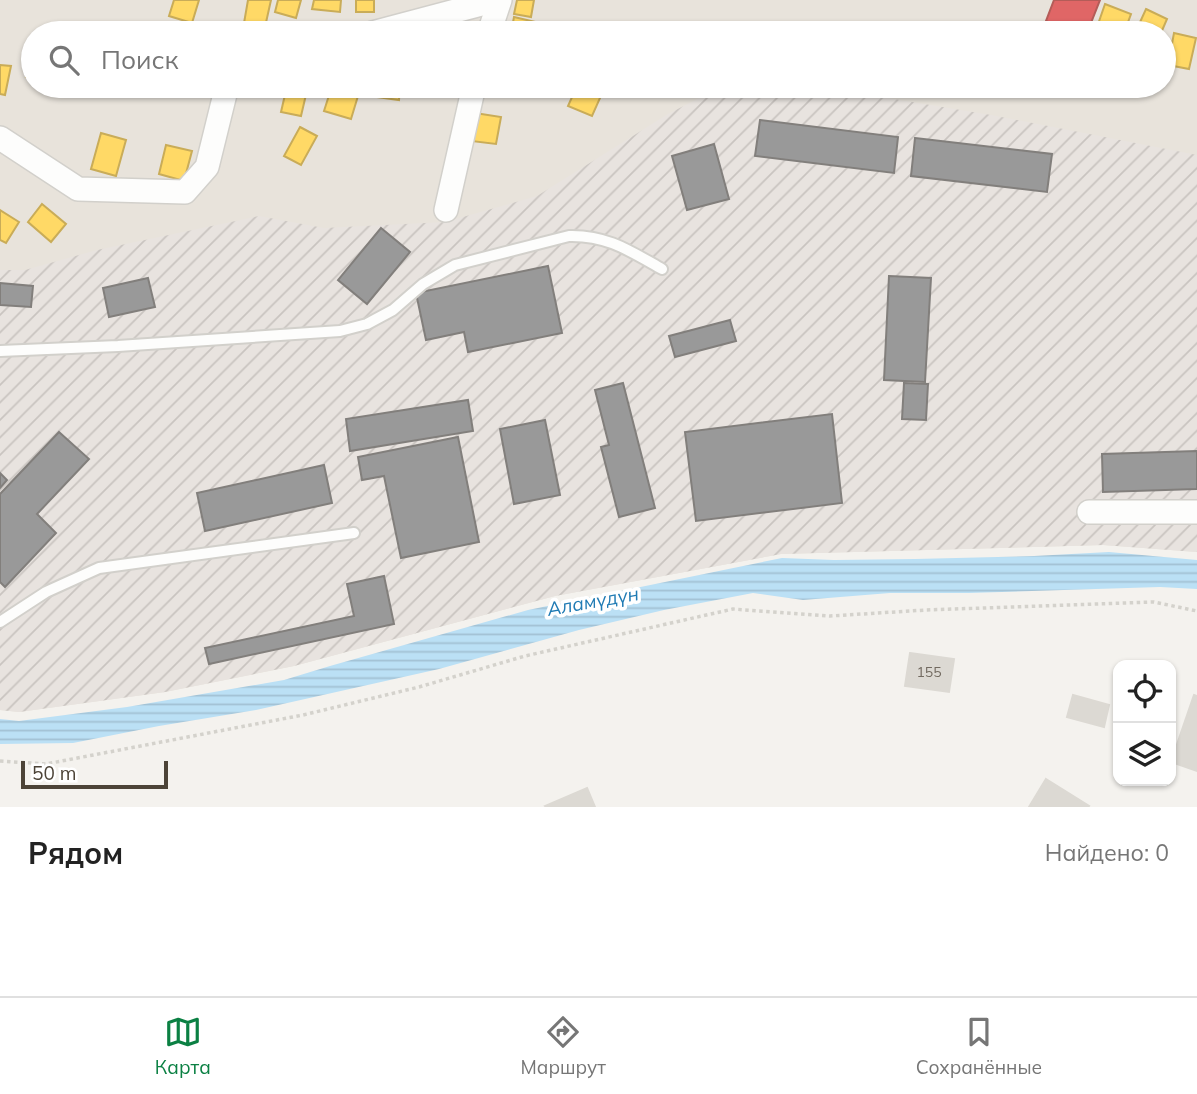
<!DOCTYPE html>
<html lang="ru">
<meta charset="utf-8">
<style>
:root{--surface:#fff;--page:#f2f2f2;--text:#222;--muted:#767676;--line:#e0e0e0;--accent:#0b8043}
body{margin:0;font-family:Mulish,sans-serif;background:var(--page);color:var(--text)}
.controls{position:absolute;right:21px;bottom:21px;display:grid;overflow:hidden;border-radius:14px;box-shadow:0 2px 5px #0004}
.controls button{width:63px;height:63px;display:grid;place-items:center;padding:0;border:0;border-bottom:2px solid var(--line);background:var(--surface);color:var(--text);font:35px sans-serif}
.scale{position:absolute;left:21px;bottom:18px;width:147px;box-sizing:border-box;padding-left:7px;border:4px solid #4c4337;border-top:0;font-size:19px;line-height:24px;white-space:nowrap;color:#4c4337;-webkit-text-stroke:5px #fff;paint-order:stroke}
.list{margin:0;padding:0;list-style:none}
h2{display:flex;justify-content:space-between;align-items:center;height:91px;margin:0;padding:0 28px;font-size:30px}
h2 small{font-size:23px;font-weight:400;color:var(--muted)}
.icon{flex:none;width:38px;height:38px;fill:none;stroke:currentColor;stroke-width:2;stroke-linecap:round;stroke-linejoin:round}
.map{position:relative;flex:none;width:1197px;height:807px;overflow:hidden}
.search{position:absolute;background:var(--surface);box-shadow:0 2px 5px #0004;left:21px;right:21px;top:21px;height:77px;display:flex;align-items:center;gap:18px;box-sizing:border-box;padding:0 24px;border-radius:38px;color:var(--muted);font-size:26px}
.sheet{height:189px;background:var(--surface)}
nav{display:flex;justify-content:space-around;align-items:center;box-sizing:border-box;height:98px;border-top:2px solid var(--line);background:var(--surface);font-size:19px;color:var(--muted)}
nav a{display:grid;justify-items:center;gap:4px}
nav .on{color:var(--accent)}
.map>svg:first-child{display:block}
</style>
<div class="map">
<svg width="1197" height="807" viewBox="0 0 1197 807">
<defs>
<pattern id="industrial-furrows" width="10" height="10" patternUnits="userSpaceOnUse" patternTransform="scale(1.75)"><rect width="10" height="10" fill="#e8e3df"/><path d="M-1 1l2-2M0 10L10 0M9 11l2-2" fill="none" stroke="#c9c4c0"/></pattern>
<pattern id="water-rules" width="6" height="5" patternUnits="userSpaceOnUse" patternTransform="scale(1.75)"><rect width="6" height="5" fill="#bbe0f5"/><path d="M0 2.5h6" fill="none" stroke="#a2c1d3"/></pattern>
</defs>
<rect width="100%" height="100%" fill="#f4f2ee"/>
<path fill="#e8e3db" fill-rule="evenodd" d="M 0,0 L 1197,0 L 1197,552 L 1103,545 L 781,554 L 555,596 L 294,666 L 165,692 L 19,712 L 0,710 ZM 33,33 L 1164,33 L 1164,86 L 33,86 Z"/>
<path fill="url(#industrial-furrows)" d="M 799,86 L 815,86 L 991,115 L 1197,155 L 1197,552 L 1103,545 L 781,554 L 555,596 L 294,666 L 165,692 L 19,712 L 0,710 L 0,270 L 25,270 L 97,250 L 259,216 L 324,228 L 445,222 L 537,196 L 668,114 L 705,95 Z"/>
<path fill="url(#water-rules)" d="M 1109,552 L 1197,560 L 1197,589 L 1160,587 L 969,593 L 890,593 L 803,600 L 753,593 L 664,610 L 579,630 L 439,669 L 256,710 L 159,726 L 73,743 L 0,744 L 0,719 L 19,721 L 127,707 L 284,680 L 330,666 L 528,610 L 782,558 L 834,560 L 915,559 L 1034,556 Z"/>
<g fill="#ffd966" stroke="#c9ac58" stroke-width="2">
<path d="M 174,0 L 199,0 L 192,23 L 169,16 Z"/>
<path d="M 248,0 L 271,0 L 265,27 L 244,23 Z"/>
<path d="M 278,0 L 301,0 L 296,18 L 275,12 Z"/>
<path d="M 314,0 L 341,0 L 340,12 L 312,9 Z"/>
<rect x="356" y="0" width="18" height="12"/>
<path d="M 517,0 L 534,0 L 531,17 L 514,14 Z"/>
<path d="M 1105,4 L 1131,14 L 1124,33 L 1095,33 Z"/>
<path d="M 1146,9 L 1167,19 L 1161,33 L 1135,33 Z"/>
<path d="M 514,17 L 544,24 L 542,33 L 511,33 Z"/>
<path d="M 1174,33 L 1196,38 L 1189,69 L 1168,65 Z"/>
<path d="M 32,45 L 33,45 L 33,79 L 26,77 Z"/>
<path d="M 0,65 L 11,66 L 5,95 L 0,94 Z"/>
<path d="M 287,86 L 308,86 L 301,116 L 281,112 Z"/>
<path d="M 332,86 L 361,86 L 351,119 L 324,111 Z"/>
<path d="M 377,86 L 400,86 L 399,100 L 376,97 Z"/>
<path d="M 577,86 L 598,86 L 604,89 L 592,116 L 568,106 Z"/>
<path d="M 1025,86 L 1055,86 L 1053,94 Z"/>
<path d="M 475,113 L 501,117 L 496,144 L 471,141 Z"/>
<path d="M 300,127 L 317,136 L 301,165 L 284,156 Z"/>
<path d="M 101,133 L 126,140 L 116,176 L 91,169 Z"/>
<path d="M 166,145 L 192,151 L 184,181 L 159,174 Z"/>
<path d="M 42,204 L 66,224 L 51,242 L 28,222 Z"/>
<path d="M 0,210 L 19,222 L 6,243 L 0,240 Z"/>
</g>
<path fill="#e06666" stroke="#b45c58" stroke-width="2" d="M 1054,0 L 1100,0 L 1087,33 L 1075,33 L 1046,21 Z"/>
<g fill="#999" stroke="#827f7c" stroke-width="2">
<path d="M 760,120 L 898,137 L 894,173 L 755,156 Z"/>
<path d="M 915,138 L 1052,154 L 1047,192 L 911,176 Z"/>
<path d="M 714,144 L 729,199 L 687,210 L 672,156 Z"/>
<path d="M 381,228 L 410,252 L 367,304 L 338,280 Z"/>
<path d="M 548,266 L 562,333 L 468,352 L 464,332 L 426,340 L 416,293 Z"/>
<path d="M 889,276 L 931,278 L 925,382 L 884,380 Z"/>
<path d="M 148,278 L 155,307 L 109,317 L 103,288 Z"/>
<path d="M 0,283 L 33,286 L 31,307 L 0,305 Z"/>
<path d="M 730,320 L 736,341 L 675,357 L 669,336 Z"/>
<path d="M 623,383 L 655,508 L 619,517 L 601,447 L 609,445 L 595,390 Z"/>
<path d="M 904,383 L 928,384 L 926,420 L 902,419 Z"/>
<path d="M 468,400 L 473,431 L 350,451 L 346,419 Z"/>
<path d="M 832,414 L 842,503 L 696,521 L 685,432 Z"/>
<path d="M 545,420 L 560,495 L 514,504 L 500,429 Z"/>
<path d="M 59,432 L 89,459 L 37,514 L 56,533 L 5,587 L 0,582 L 0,494 Z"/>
<path d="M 458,437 L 479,542 L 401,558 L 384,476 L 362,480 L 358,457 Z"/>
<path d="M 1197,451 L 1197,489 L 1103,492 L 1102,454 Z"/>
<path d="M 324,465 L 332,503 L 205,531 L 197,493 Z"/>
<path d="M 0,473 L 7,480 L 0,488 Z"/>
<path d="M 384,576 L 394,624 L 209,664 L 205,648 L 354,616 L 347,584 Z"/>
</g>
<g fill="#dcd9d3" stroke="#dcd9d3" stroke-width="2">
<path d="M 910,653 L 954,659 L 949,692 L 905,686 Z"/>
<path d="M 1073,695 L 1109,705 L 1104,727 L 1067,717 Z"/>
<path d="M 1194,695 L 1197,696 L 1197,771 L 1171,762 Z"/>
<path d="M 1046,779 L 1089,806 L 1088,807 L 1029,807 Z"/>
<path d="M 587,788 L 595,807 L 546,807 L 545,806 Z"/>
</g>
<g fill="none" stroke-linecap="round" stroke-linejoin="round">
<defs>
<g id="lane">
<path d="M 0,351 L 118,346 L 340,331 L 367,324 L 393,310 L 423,284 L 455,265 L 569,236 C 607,235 630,251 662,269"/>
<path d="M 0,622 L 46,592 L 99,568 L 354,533"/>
</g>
<g id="street">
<path d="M 372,33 L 497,0"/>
<path d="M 489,33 L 500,0"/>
<path d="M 0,138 L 78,189 L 185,192 L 207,167 L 226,90 L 229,86"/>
<path d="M 446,210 L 474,86"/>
<path d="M 1089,512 L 1197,512"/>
</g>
</defs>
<use href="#lane" stroke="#d2d0cb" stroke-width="14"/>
<use href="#street" stroke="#d2d0cb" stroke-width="26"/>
<path stroke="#d4d2cc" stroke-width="3.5" stroke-dasharray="3.5 3.5" stroke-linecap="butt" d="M 0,761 L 46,764 L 303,715 L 419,687 L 525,656 L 733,609 L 830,616 L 926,610 L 1154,602 L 1197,611"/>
<use href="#lane" stroke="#fdfdfc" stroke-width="10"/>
<use href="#street" stroke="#fdfdfc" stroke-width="23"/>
</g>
<g text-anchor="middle" stroke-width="7" stroke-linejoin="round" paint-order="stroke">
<g font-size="14" fill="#726a60">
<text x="929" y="677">155</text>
</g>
<g font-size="19" font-style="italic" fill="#207bb4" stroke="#fff">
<text transform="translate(593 601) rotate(-10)" y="7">Аламүдүн</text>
</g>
</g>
</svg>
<div class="controls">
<button><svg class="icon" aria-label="locate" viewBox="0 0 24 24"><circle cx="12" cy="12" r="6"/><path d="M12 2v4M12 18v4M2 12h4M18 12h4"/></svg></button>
<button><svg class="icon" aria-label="layers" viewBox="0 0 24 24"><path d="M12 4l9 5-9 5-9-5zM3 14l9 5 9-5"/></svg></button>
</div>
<div class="scale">50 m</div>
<div class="search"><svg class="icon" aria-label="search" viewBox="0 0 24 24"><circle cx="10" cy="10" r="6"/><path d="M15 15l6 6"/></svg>Поиск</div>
</div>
<section class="sheet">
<h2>Рядом<small>Найдено: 0</small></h2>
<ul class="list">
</ul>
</section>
<nav>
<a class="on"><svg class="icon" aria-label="map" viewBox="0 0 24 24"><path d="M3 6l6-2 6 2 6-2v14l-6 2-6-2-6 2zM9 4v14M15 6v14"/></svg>Карта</a>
<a><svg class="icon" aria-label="directions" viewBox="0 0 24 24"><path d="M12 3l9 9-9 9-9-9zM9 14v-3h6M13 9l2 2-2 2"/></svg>Маршрут</a>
<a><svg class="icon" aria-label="saved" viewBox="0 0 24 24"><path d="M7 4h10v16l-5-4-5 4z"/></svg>Сохранённые</a>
</nav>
